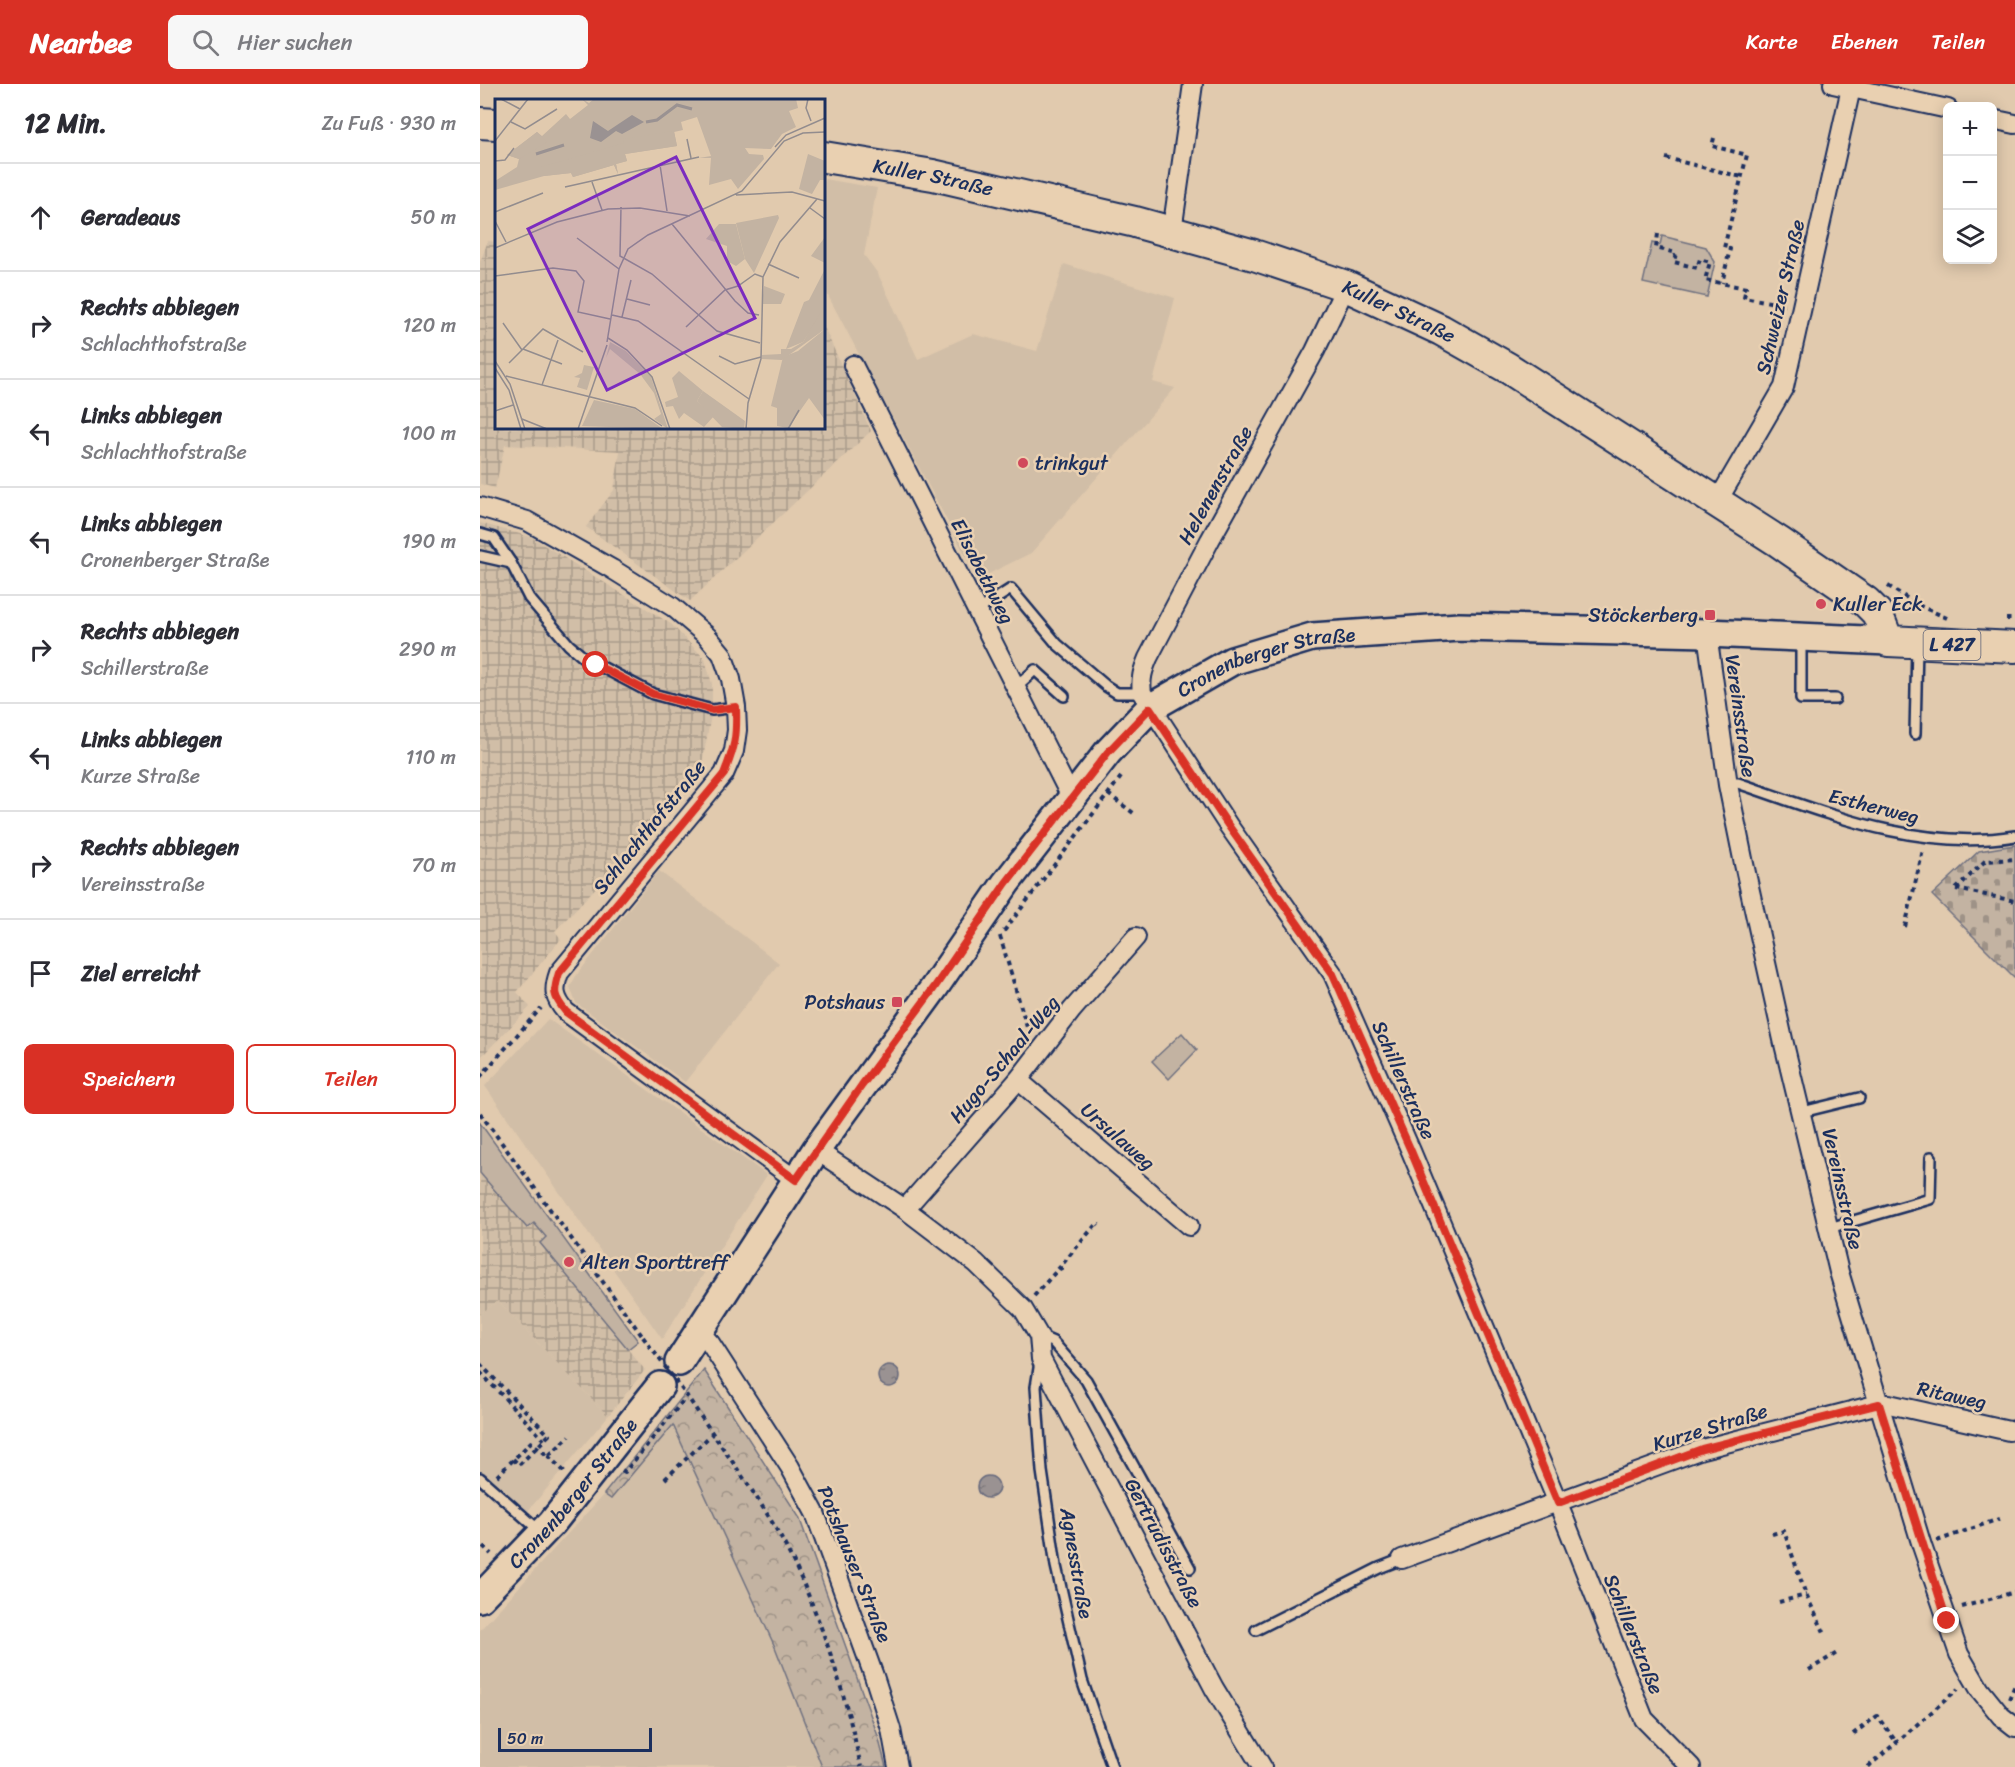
<!DOCTYPE html>
<html lang="de">
<meta charset="utf-8">
<style>
:root{--surface:#fff;--page:#f7f7f7;--text:#2b2b33;--muted:#7c7c81;--line:#e1e1e2;--accent:#d93025}
body{margin:0;font-family:Sriracha,sans-serif;background:var(--page);color:var(--text)}
.controls{position:absolute;right:18px;top:18px;display:grid;overflow:hidden;border-radius:9px;box-shadow:0 3px 15px #0003}
.controls button{width:54px;height:54px;display:grid;place-items:center;padding:0;border:0;border-bottom:2px solid var(--line);background:var(--surface);color:var(--text);font:30px sans-serif}
.scale{position:absolute;left:18px;bottom:15px;width:154px;box-sizing:border-box;padding-left:6px;border:3px solid #1b2f5e;border-top:0;font-size:16px;line-height:21px;white-space:nowrap;color:#1b2f5e;-webkit-text-stroke:4px #e9d0b1;paint-order:stroke}
.stop{position:absolute;width:18px;height:18px;margin:-14px;border:4px solid #d93025;border-radius:50%;background:#fff}
.stop.end{background:#d93025;border-color:#fff;box-shadow:0 2px 6px #0008}
.list{margin:0;padding:0;list-style:none}
h2{display:flex;justify-content:space-between;align-items:center;height:78px;margin:0;padding:0 24px;font-size:26px}
h2 small{font-size:20px;font-weight:400;color:var(--muted)}
.list li{display:grid;grid-template-columns:39px 1fr auto;gap:18px;align-items:center;box-sizing:border-box;height:108px;padding:0 24px;border-top:2px solid var(--line)}
.list b{display:block;font-size:22px;white-space:nowrap}
.list p{margin:0;font-size:20px;white-space:nowrap;color:var(--muted)}
.list em{font-size:20px;font-style:normal;color:var(--muted)}
.actions{display:flex;gap:12px;padding:18px 24px}
.actions a{flex:1;padding:14px 0;border:2px solid var(--accent);border-radius:9px;text-align:center;font-size:21px;color:var(--accent)}
.actions .main{background:var(--accent);color:#fff}
.icon{flex:none;width:33px;height:33px;fill:none;stroke:currentColor;stroke-width:2;stroke-linecap:round;stroke-linejoin:round}
.map{position:relative;flex:none;width:1535px;height:1683px;overflow:hidden}
header{display:flex;align-items:center;gap:36px;box-sizing:border-box;height:84px;padding:0 30px;background:var(--accent);color:#fff}
header strong{font-size:28px}
nav{display:flex;gap:33px;margin-inline-start:auto;font-size:21px}
.search{width:420px;height:54px;background:var(--page);display:flex;align-items:center;gap:15px;box-sizing:border-box;padding:0 21px;border-radius:9px;color:var(--muted);font-size:22px}
main{display:flex}
aside{flex:1;background:var(--surface)}
.map>svg:first-child{display:block}
</style>
<header>
<strong>Nearbee</strong>
<div class="search"><svg class="icon" aria-label="search" viewBox="0 0 24 24"><circle cx="10" cy="10" r="6"/><path d="M15 15l6 6"/></svg>Hier suchen</div>
<nav><a>Karte</a><a>Ebenen</a><a>Teilen</a></nav>
</header>
<main>
<aside>
<h2>12 Min.<small>Zu Fuß · 930 m</small></h2>
<ul class="list">
<li><svg class="icon" aria-label="ahead" viewBox="0 0 24 24"><path d="M12 20V5M6 11l6-6 6 6"/></svg><div><b>Geradeaus</b></div><em>50 m</em></li>
<li><svg class="icon" aria-label="right" viewBox="0 0 24 24"><path d="M7 20v-9h11M14 6l5 5-5 5"/></svg><div><b>Rechts abbiegen</b><p>Schlachthofstraße</p></div><em>120 m</em></li>
<li><svg class="icon" aria-label="left" viewBox="0 0 24 24"><path d="M17 20v-9H6M10 6l-5 5 5 5"/></svg><div><b>Links abbiegen</b><p>Schlachthofstraße</p></div><em>100 m</em></li>
<li><svg class="icon" aria-label="left" viewBox="0 0 24 24"><path d="M17 20v-9H6M10 6l-5 5 5 5"/></svg><div><b>Links abbiegen</b><p>Cronenberger Straße</p></div><em>190 m</em></li>
<li><svg class="icon" aria-label="right" viewBox="0 0 24 24"><path d="M7 20v-9h11M14 6l5 5-5 5"/></svg><div><b>Rechts abbiegen</b><p>Schillerstraße</p></div><em>290 m</em></li>
<li><svg class="icon" aria-label="left" viewBox="0 0 24 24"><path d="M17 20v-9H6M10 6l-5 5 5 5"/></svg><div><b>Links abbiegen</b><p>Kurze Straße</p></div><em>110 m</em></li>
<li><svg class="icon" aria-label="right" viewBox="0 0 24 24"><path d="M7 20v-9h11M14 6l5 5-5 5"/></svg><div><b>Rechts abbiegen</b><p>Vereinsstraße</p></div><em>70 m</em></li>
<li><svg class="icon" aria-label="arrive" viewBox="0 0 24 24"><path d="M6 21V4h12l-3 4 3 4H6"/></svg><div><b>Ziel erreicht</b></div></li>
</ul>
<div class="actions"><a class="main">Speichern</a><a>Teilen</a></div>
</aside>
<div class="map">
<svg width="1535" height="1683" viewBox="0 0 1535 1683">
<defs>
<pattern id="industrial-grid" width="8" height="8" patternUnits="userSpaceOnUse" patternTransform="scale(1.5)"><rect width="8" height="8" fill="#d1bea7"/><path d="M0 4h8M4 0v8" fill="none" stroke="#a99b8b"/></pattern>
<pattern id="forest-crowns" width="20" height="18" patternUnits="userSpaceOnUse" patternTransform="scale(1.5)"><rect width="20" height="18" fill="#c3b3a2"/><path d="M2 6a3 3 0 1 1 6 0M12 15a3 3 0 1 1 6 0" fill="none" stroke="#9e9287"/></pattern>
<pattern id="cemetery-stones" width="16" height="16" patternUnits="userSpaceOnUse" patternTransform="scale(1.5)"><rect width="16" height="16" fill="#c3b3a2"/><path d="M2 7V4a2 2 0 0 1 4 0v3zM10 15v-3a2 2 0 0 1 4 0v3z" fill="#9e9287"/></pattern>
<pattern id="water-ripples" width="26" height="14" patternUnits="userSpaceOnUse" patternTransform="scale(1.5)"><rect width="26" height="14" fill="#9a9292"/><path d="M2 4q2-2 4 0t4 0M15 11q2-2 4 0t4 0" fill="none" stroke="#7d787a"/></pattern>
</defs>
<rect width="100%" height="100%" fill="#e1caae"/>
<filter id="ink" filterUnits="userSpaceOnUse"><feTurbulence type="fractalNoise" baseFrequency=".0167" numOctaves="2"/><feDisplacementMap in="SourceGraphic" scale="12" xChannelSelector="R" yChannelSelector="G"/><feConvolveMatrix kernelMatrix="1 2 1 2 8 2 1 2 1" color-interpolation-filters="sRGB"/></filter>
<g filter="url(#ink)">
<g fill="#d1bea7">
<path d="M 344,95 L 397,104 L 384,171 L 398,190 L 438,275 L 493,250 L 557,267 L 584,180 L 695,214 L 673,298 L 695,304 L 551,469 L 498,495 L 344,204 Z"/>
<path d="M 179,787 L 299,879 L 205,998 L 96,919 L 90,903 L 96,892 Z"/>
<path d="M 68,935 L 287,1091 L 182,1255 L 5,1002 Z"/>
<path d="M 18,1217 L 128,1332 L 47,1428 L 0,1386 L 0,1230 Z"/>
<path d="M 193,1341 L 295,1563 L 342,1683 L 0,1683 L 0,1546 L 124,1410 L 131,1414 Z"/>
</g>
<g fill="url(#industrial-grid)">
<path d="M 8,157 L 16,158 L 16,344 L 344,344 L 344,243 L 391,347 L 210,517 L 106,443 L 134,406 L 140,367 L 25,361 L 15,404 L 0,400 L 0,178 Z"/>
<path d="M 0,439 L 51,453 L 191,540 L 225,575 L 232,600 L 232,626 L 221,685 L 153,758 L 156,761 L 75,847 L 81,855 L 37,908 L 50,923 L 0,974 Z"/>
<path d="M 0,1089 L 47,1144 L 54,1139 L 66,1153 L 60,1159 L 165,1286 L 128,1332 L 18,1217 L 0,1230 Z"/>
</g>
<path fill="url(#forest-crowns)" stroke="#6f7180" stroke-width="1.5" d="M 224,1286 L 319,1433 L 398,1652 L 406,1683 L 342,1683 L 295,1563 L 193,1341 L 131,1415 L 124,1410 Z"/>
<path fill="url(#cemetery-stones)" stroke="#6f7180" stroke-width="1.5" d="M 1535,761 L 1535,894 L 1452,811 L 1499,767 Z"/>
<g fill="#c3b3a2" stroke="#6f7180" stroke-width="1.5">
<path d="M 1182,152 L 1226,163 L 1235,178 L 1227,213 L 1163,199 L 1172,159 L 1180,161 Z"/>
<path d="M 702,949 L 717,966 L 689,995 L 672,977 Z"/>
<path d="M 0,1039 L 158,1257 L 148,1265 L 60,1159 L 66,1153 L 54,1139 L 47,1144 L 0,1089 Z"/>
</g>
<g fill="url(#water-ripples)" stroke="#676a7d" stroke-width="1.5">
<circle cx="409" cy="1292" r="11"/>
<circle cx="508" cy="1403" r="11"/>
</g>
<g fill="none" stroke-linecap="round" stroke-linejoin="round">
<defs>
<g id="service">
<path d="M 0,450 L 14,454 L 31,479 L 49,514 L 89,561 L 103,573 L 173,610 L 232,626 L 256,623"/>
<path d="M 0,472 L 31,479"/>
<path d="M 498,526 L 531,505 L 577,560 L 626,602 L 637,609 L 662,609"/>
<path d="M 1321,557 L 1321,615 L 1355,615"/>
<path d="M 536,603 L 555,586 L 584,612"/>
<path d="M 1435,650 L 1437,561"/>
<path d="M 1248,701 L 1258,699 C 1346,729 1439,768 1535,752"/>
<path d="M 1322,1028 L 1379,1014"/>
<path d="M 1349,1144 L 1450,1115 L 1451,1073"/>
<path d="M 559,1252 L 573,1258 L 606,1296 L 710,1484"/>
<path d="M 560,1278 L 556,1303 L 562,1387 L 576,1482 L 602,1596 L 632,1683"/>
<path d="M 0,1394 L 61,1448"/>
<path d="M 776,1546 L 899,1484 L 922,1475"/>
</g>
<g id="minor">
<path d="M 1353,0 L 1468,25"/>
<path d="M 1512,35 L 1535,40"/>
<path d="M 692,147 L 713,0"/>
<path d="M 866,202 L 835,267 L 730,456 L 668,574 C 663,586 660,595 662,609 L 748,741 L 853,890 L 931,1067 L 1078,1419 L 1164,1635 L 1211,1683"/>
<path d="M 373,281 L 591,713"/>
<path d="M 1237,418 L 1304,303 L 1371,4"/>
<path d="M 0,423 L 47,437 L 132,485 L 193,523 L 227,552 L 242,570 L 251,595 L 256,623 L 257,646 L 254,667 L 244,690 L 79,889 C 73,906 74,914 86,928 L 316,1096"/>
<path d="M 1227,549 L 1248,701 L 1264,780 L 1304,960 L 1359,1188 L 1442,1462 L 1479,1570 L 1500,1606 L 1521,1632 L 1535,1643"/>
<path d="M 538,996 L 709,1142"/>
<path d="M 336,1066 L 425,1125 L 496,1179 L 543,1225 L 559,1252 L 561,1275 L 734,1604 L 782,1683"/>
<path d="M 425,1125 L 538,996 L 592,926 L 656,853"/>
<path d="M 219,1247 L 230,1259 L 310,1383 L 335,1429 L 394,1592 L 411,1645 L 418,1683"/>
<path d="M 922,1475 L 1222,1365 L 1399,1320 L 1409,1320 L 1529,1347 L 1535,1346"/>
</g>
<g id="secondary">
<path id="s1" d="M 199,1278 L 336,1066 L 454,904 L 526,799 L 628,668 L 670,624 L 752,577 L 832,553 L 979,543 L 1227,549 L 1408,557"/>
<path id="s2" d="M 0,1514 L 72,1439 L 180,1302"/>
</g>
<g id="primary">
<path d="M 0,39 L 16,40"/>
<path id="s3" d="M 344,73 L 453,91 L 655,138 L 774,171 L 866,202 L 961,246 L 1028,284 L 1299,458 L 1386,518 L 1397,529 L 1408,557 L 1535,563"/>
</g>
</defs>
<use href="#service" stroke="#1b2f5e" stroke-width="14"/>
<use href="#minor" stroke="#1b2f5e" stroke-width="22"/>
<use href="#secondary" stroke="#1b2f5e" stroke-width="32"/>
<use href="#primary" stroke="#1b2f5e" stroke-width="34"/>
<g stroke="#1b2f5e" stroke-width="4" stroke-dasharray="4.5 4.5" stroke-linecap="butt">
<path d="M 1234,54 L 1232,62 L 1267,71 L 1244,164 L 1250,165 L 1242,199"/>
<path d="M 1186,74 L 1262,93"/>
<path d="M 1178,150 L 1176,164 L 1196,169 L 1194,178 L 1217,184 L 1220,175 L 1230,178 L 1225,196 L 1266,204 L 1264,213 L 1305,221"/>
<path d="M 1408,502 L 1436,520 L 1467,534"/>
<path d="M 1526,535 L 1535,535"/>
<path d="M 628,710 L 656,731"/>
<path d="M 1476,805 L 1505,777 L 1535,775"/>
<path d="M 1476,805 L 1535,817"/>
<path d="M 1425,843 L 1443,766"/>
<path d="M 524,847 L 641,693"/>
<path d="M 520,852 L 549,950"/>
<path d="M 0,993 L 61,924"/>
<path d="M 0,1029 L 163,1253"/>
<path d="M 582,1186 L 580,1183 L 617,1139 L 619,1141"/>
<path d="M 554,1212 L 580,1183"/>
<path d="M 0,1288 L 64,1356"/>
<path d="M 68,1372 L 85,1388"/>
<path d="M 33,1375 L 39,1381 L 52,1368"/>
<path d="M 142,1386 L 145,1388 L 207,1312 C 235,1354 266,1395 292,1438 C 334,1509 364,1602 381,1683"/>
<path d="M 17,1392 L 51,1358 L 68,1372 L 90,1352"/>
<path d="M 185,1395 L 232,1350"/>
<path d="M 1292,1450 L 1304,1447 L 1326,1511 L 1346,1552"/>
<path d="M 1457,1457 L 1519,1435"/>
<path d="M 3,1462 L 11,1470"/>
<path d="M 1299,1518 L 1326,1511"/>
<path d="M 1482,1523 L 1535,1508"/>
<path d="M 1329,1586 L 1357,1569"/>
<path d="M 1529,1615 L 1535,1601"/>
<path d="M 1373,1650 L 1397,1632 L 1417,1659"/>
<path d="M 1388,1683 L 1478,1605"/>
</g>
<use href="#service" stroke="#e9d0b1" stroke-width="9"/>
<use href="#minor" stroke="#e9d0b1" stroke-width="18"/>
<use href="#secondary" stroke="#e9d0b1" stroke-width="27"/>
<use href="#primary" stroke="#e9d0b1" stroke-width="30"/>
<g stroke="#1b2f5e" stroke-width="4" stroke-dasharray="4.5 4.5" stroke-linecap="butt">
<path d="M 163,1253 L 207,1312"/>
<path d="M 0,1280 L 69,1351 L 52,1368"/>
</g>
</g>
</g>
<g fill="none" stroke-linecap="round" stroke-linejoin="round" filter="url(#ink)">
<path stroke="#d93025" stroke-width="8" d="M 116,581 L 173,610 L 232,626 L 256,623 C 257,654 255,662 244,690 L 79,889 C 73,908 73,912 86,928 L 316,1096 L 382,1001 L 454,904 L 526,799 L 628,668 L 670,624 L 748,741 L 853,890 L 931,1067 L 1078,1419 L 1222,1365 L 1399,1320 L 1467,1537"/>
</g>
<g fill="#d1495b" stroke="#e9d0b1" stroke-width="2">
<circle cx="543" cy="379" r="6"/>
<circle cx="1341" cy="520" r="6"/>
<rect x="1224" y="525" width="12" height="12" rx="3"/>
<rect x="411" y="912" width="12" height="12" rx="3"/>
<circle cx="89" cy="1178" r="6"/>
</g>
<g text-anchor="middle" stroke-width="5" stroke-linejoin="round" paint-order="stroke">
<rect fill="#e9d0b1" stroke="#595f77" stroke-width="1.5" x="1443.5" y="546" width="57" height="30" rx="4.5"/>
<g font-size="18" font-weight="bold" fill="#1b2f5e">
<text x="1472" y="567">L 427</text>
</g>
<g font-size="20" fill="#1b2f5e" stroke="#e9d0b1">
<text dy="7" stroke="none"><textPath href="#s3" startOffset="111">Kuller Straße</textPath></text>
<text transform="translate(1300 213) rotate(-77)" y="7">Schweizer Straße</text>
<text dy="7" stroke="none"><textPath href="#s3" startOffset="597">Kuller Straße</textPath></text>
<text transform="translate(735 401) rotate(-61)" y="7">Helenenstraße</text>
<text transform="translate(503 487) rotate(63)" y="7">Elisabethweg</text>
<text dy="7" stroke="none"><textPath href="#s1" startOffset="934">Cronenberger Straße</textPath></text>
<text transform="translate(1261 632) rotate(82)" y="7">Vereinsstraße</text>
<text transform="translate(1394 722) rotate(14)" y="7">Estherweg</text>
<text transform="translate(169 743) rotate(-51)" y="7">Schlachthofstraße</text>
<text transform="translate(524 975) rotate(-50)" y="7">Hugo-Schaal-Weg</text>
<text transform="translate(924 996) rotate(66)" y="7">Schillerstraße</text>
<text transform="translate(638 1052) rotate(41)" y="7">Ursulaweg</text>
<text transform="translate(1363 1105) rotate(77)" y="7">Vereinsstraße</text>
<text transform="translate(1472 1311) rotate(12)" y="7">Ritaweg</text>
<text transform="translate(1230 1343) rotate(-17)" y="7">Kurze Straße</text>
<text dy="7" stroke="none"><textPath href="#s2" startOffset="140">Cronenberger Straße</textPath></text>
<text transform="translate(684 1459) rotate(62)" y="7">Gertrudisstraße</text>
<text transform="translate(597 1479) rotate(80)" y="7">Agnesstraße</text>
<text transform="translate(375 1480) rotate(68)" y="7">Potshauser Straße</text>
<text transform="translate(1154 1550) rotate(68)" y="7">Schillerstraße</text>
</g>
<g font-size="20" fill="#1b2f5e" stroke="#e9d0b1" text-anchor="start">
<text x="555" y="386">trinkgut</text>
<text x="1353" y="527">Kuller Eck</text>
<text x="1218" y="538" text-anchor="end">Stöckerberg</text>
<text x="405" y="925" text-anchor="end">Potshaus</text>
<text x="101" y="1185">Alten Sporttreff</text>
</g>
</g>
<g transform="translate(15 15)">
<rect width="330" height="330" fill="#e1caae"/>
<path d="M 313,55 L 330,62 L 330,81 L 325,81 L 317,95 L 304,90 ZM 330,138 L 330,164 L 316,157 ZM 330,170 L 329,211 L 308,243 L 291,250 L 309,203 L 314,201 ZM 269,187 L 290,195 L 286,205 L 267,205 ZM 330,230 L 330,321 L 314,299 L 293,329 L 282,327 L 282,309 L 276,307 L 288,258 L 303,252 Z" fill="#c3b3a2"/>
<path d="M 232,125 L 241,125 L 250,160 L 241,167 L 232,162 ZM 330,206 L 330,230 L 287,261 L 267,260 L 267,256 L 286,255 L 286,250 L 296,250 L 308,243 ZM 115,243 L 131,252 L 156,278 L 173,330 L 159,320 L 166,315 L 159,294 L 145,275 L 115,250 L 111,259 Z" fill="#c3b3a2"/>
<path d="M 224,125 L 232,125 L 232,147 L 211,140 ZM 99,301 L 140,310 L 168,330 L 87,327 Z" fill="#c3b3a2"/>
<path d="M 87,0 L 94,4 L 99,0 L 301,0 L 303,9 L 294,12 L 301,28 L 287,35 L 276,50 L 250,49 L 254,55 L 268,56 L 269,60 L 243,90 L 236,80 L 214,86 L 216,59 L 204,59 L 216,57 L 202,18 L 186,23 L 188,31 L 179,33 L 182,47 L 130,55 L 132,62 L 121,65 L 123,75 L 119,66 L 78,78 L 76,74 L 49,77 L 0,91 L 0,82 L 22,68 L 24,60 L 12,56 L 42,33 L 47,37 L 71,15 L 75,20 L 93,6 ZM 208,292 L 250,322 L 249,330 L 227,328 L 202,302 Z" fill="#c3b3a2"/>
<path d="M 179,32 L 182,47 L 130,55 L 132,62 L 121,65 L 123,75 L 119,66 L 78,78 L 76,74 L 49,77 L 46,68 L 129,44 L 128,40 ZM 42,33 L 52,43 L 24,60 L 12,56 ZM 283,116 L 284,119 L 259,174 L 250,160 L 241,124 ZM 89,266 L 99,268 L 92,291 L 82,288 L 85,279 L 79,278 L 87,274 ZM 184,272 L 208,292 L 202,302 L 219,317 L 209,328 L 189,314 L 184,320 L 178,307 L 171,308 L 170,303 L 183,298 L 177,279 Z" fill="#c3b3a2"/>
<path d="M 137,16 L 149,23 L 127,35 L 121,32 L 106,43 L 95,39 L 98,22 L 113,32 Z" fill="#9a9292"/>
<path fill="none" stroke="#9a9292" stroke-width="3" d="M 151,23 L 162,21 L 182,6 L 197,10M 41,55 L 69,46"/>
<path fill="none" stroke="#928c8e" stroke-width="1.5" d="M 6,0 L 25,10M 313,0 L 311,9 L 316,22M 16,23 L 30,30 L 62,10M 192,40 L 196,59M 0,42 L 33,0M 280,48 L 291,36 L 330,19M 0,62 L 10,61 L 19,49M 165,66 L 172,112M 97,83 L 107,111M 70,88 L 204,58M 241,96 L 297,93 L 330,102M 126,108 L 125,157 L 157,175 L 222,232 L 265,244M 315,109 L 330,120M 0,113 L 48,94M 0,122 L 11,143M 177,125 L 240,202 L 253,214 L 264,216M 82,139 L 124,170M 0,149 L 62,123 L 113,110 L 145,109 L 195,117M 273,165 L 304,179M 0,177 L 58,169 L 81,172 L 89,182 L 83,213 L 115,220M 132,200 L 155,206M 117,216 L 143,222 L 254,300M 127,218 L 136,181M 8,224 L 27,251M 191,228 L 230,191 L 243,187 L 260,175 L 268,178M 113,239 L 132,251 L 157,278 L 175,330M 112,243 L 124,170 L 133,150 L 153,136 L 247,92 L 289,42 L 308,34 L 330,33M 28,250 L 67,265M 224,257 L 240,265 L 266,258M 0,262 L 15,285 L 30,330M 14,264 L 48,230 L 88,253M 0,269 L 14,291 L 26,330M 11,277 L 140,309 L 167,327M 47,286 L 63,241M 0,312 L 18,306M 27,320 L 52,330M 83,330 L 112,246M 251,330 L 253,304 L 266,260 L 268,178 L 285,143 L 322,100M 293,330 L 304,311"/>
<path fill="#7b2cbf" fill-opacity="0.15" stroke="#7b2cbf" stroke-width="3" d="M 181,58 L 260,219 L 112,291 L 33,130 Z"/>
<rect width="330" height="330" fill="none" stroke="#1b2f5e" stroke-width="3"/>
</g>
</svg>
<div class="controls">
<button>+</button>
<button>−</button>
<button><svg class="icon" aria-label="layers" viewBox="0 0 24 24"><path d="M12 4l9 5-9 5-9-5zM3 14l9 5 9-5"/></svg></button>
</div>
<div class="scale">50 m</div>
<div class="stop" style="left:116px;top:581px"></div>
<div class="stop end" style="left:1467px;top:1537px"></div>
</div>
</main>
